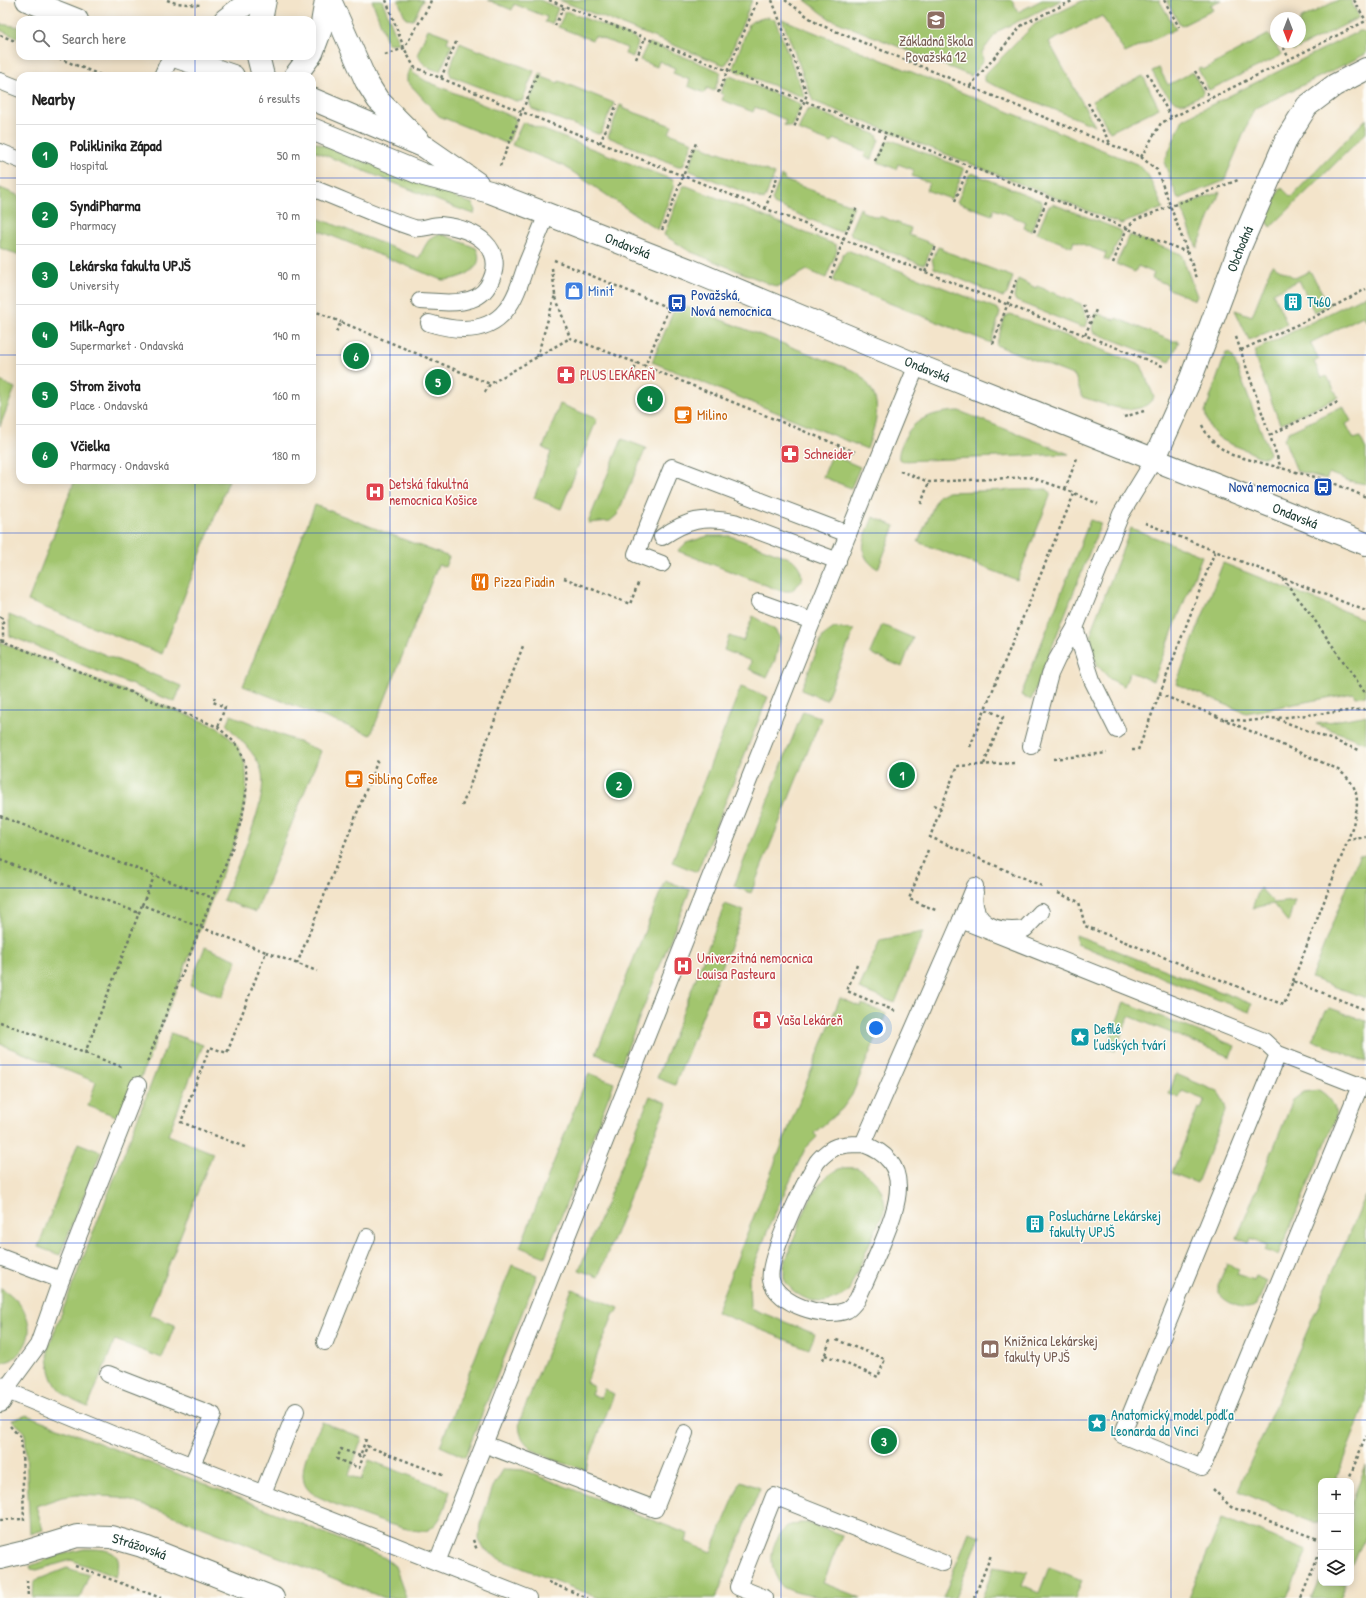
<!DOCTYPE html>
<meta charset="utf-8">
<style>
:root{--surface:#fff;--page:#f6f6f6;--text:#222;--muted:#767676;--line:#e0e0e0;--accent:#0b8043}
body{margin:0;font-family:"Patrick Hand",sans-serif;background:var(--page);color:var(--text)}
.controls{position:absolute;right:12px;bottom:12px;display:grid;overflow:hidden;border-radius:8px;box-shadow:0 2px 10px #0003}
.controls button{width:36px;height:36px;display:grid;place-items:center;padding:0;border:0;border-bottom:1px solid var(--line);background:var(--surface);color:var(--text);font:20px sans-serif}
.compass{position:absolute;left:1270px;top:12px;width:36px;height:36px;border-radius:50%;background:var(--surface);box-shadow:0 2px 10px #0003;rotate:180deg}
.you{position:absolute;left:876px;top:1028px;width:14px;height:14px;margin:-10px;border:3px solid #fff;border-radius:50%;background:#1a73e8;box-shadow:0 0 0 6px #1a73e833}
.badge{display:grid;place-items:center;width:26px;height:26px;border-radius:50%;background:var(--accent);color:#fff;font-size:13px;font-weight:700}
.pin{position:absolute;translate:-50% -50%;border:2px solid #fff;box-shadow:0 1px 4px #0006}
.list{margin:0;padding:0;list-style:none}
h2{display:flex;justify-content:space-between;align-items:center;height:52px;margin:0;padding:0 16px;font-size:17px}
h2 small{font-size:13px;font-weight:400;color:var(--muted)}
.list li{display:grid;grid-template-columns:26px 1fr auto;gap:12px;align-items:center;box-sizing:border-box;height:60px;padding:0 16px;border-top:1px solid var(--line)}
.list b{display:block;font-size:15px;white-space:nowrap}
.list p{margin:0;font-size:13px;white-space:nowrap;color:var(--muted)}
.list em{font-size:13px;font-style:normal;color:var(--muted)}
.icon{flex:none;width:22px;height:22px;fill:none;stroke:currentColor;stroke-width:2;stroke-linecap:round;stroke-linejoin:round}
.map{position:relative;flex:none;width:1366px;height:1598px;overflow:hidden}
.search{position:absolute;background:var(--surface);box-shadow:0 2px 10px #0003;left:16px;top:16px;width:300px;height:44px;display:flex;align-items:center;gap:10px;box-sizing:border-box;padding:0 14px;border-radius:12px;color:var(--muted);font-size:15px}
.panel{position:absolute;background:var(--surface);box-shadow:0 2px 10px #0003;left:16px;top:72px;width:300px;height:412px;border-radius:12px}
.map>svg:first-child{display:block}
</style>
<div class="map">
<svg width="1366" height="1598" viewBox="0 0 1366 1598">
<rect width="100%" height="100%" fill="#fdfcf7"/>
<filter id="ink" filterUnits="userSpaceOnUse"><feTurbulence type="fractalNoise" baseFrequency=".025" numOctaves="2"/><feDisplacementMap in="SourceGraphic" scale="8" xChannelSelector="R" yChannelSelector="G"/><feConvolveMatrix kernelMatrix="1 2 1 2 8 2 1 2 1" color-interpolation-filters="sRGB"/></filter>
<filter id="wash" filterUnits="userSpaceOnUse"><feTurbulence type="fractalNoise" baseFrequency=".012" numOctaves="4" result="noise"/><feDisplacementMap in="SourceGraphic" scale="16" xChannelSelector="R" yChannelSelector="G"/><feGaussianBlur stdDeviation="0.9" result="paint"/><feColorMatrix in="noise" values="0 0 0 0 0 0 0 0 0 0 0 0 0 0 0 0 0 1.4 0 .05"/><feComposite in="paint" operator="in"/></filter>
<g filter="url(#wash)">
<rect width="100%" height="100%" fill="#f3e4ca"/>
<g fill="#a2c56e" stroke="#608151">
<path d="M 372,0 L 382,0 L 399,43 L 388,44 Z"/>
<path d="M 398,0 L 423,0 L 413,20 L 406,19 Z"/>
<path d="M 488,0 L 540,0 L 558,8 L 552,24 L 545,22 L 547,17 L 514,4 L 512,10 Z"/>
<path d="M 559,0 L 752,0 L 727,63 L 724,65 Z"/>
<path d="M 805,0 L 1012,0 L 1018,12 L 1042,0 L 1062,0 L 998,31 L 982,52 L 983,61 L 971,76 L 830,19 Z"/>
<path d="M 1084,0 L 1159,0 L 1176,29 L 1125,53 L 1102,16 L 1049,42 L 1095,126 L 984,81 L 984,75 L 1035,24 Z"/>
<path d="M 1166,0 L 1221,0 L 1210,5 L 1213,10 L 1181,26 Z"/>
<path d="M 1338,0 L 1351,0 L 1358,15 L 1358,18 L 1295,50 L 1292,50 L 1285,42 L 1300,42 L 1300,19 Z"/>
<path d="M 566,11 L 635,38 L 638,43 L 633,57 L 625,54 L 627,48 L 595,36 L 592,40 L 558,27 Z"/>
<path d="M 767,17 L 775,20 L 805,98 L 736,71 L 733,68 L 749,24 L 753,21 Z"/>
<path d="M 782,19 L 1139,165 L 1148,175 L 1163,208 L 1121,224 L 813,101 Z"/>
<path d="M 0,24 L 20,27 L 20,39 L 0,30 Z"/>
<path d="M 428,29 L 449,37 L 447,42 L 452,45 L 440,71 C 429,69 420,64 418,53 Z"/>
<path d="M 1359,31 L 1363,31 L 1366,34 L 1366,54 L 1254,109 L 1224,181 L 1178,199 L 1164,162 L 1183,119 Z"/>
<path d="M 1269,34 L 1281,54 L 1280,56 L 1209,90 L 1198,69 L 1201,68 L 1203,70 Z"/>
<path d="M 460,42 L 462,44 L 479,51 L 480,50 L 534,71 L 522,101 L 516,101 L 451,76 L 449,71 Z"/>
<path d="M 650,43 L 719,71 L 721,73 L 714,91 L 707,88 L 704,93 L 688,86 L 690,80 L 673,73 L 675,68 L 659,61 L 657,67 L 640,60 L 647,45 Z"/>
<path d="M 411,68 L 413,73 L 426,81 L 515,118 L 516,122 L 508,144 L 439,116 L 407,81 L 407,75 Z"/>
<path d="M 1159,68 L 1168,85 L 1193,72 L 1203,91 L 1202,95 C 1196,97 1187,103 1181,103 C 1168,101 1157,81 1152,71 Z"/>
<path d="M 540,73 L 543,74 L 542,77 L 558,83 L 559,81 L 614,103 L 601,133 L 598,134 L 532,109 L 529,102 Z"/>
<path d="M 730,76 L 798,103 L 800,105 L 800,109 L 791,127 L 784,125 L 786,120 L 755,107 L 753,112 L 722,100 L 724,95 L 720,93 L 726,79 Z"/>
<path d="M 1143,76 L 1159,108 L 1110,132 L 1092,101 Z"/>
<path d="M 620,105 L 623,106 L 622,108 L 672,126 L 669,133 L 693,142 L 683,166 L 678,166 L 608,137 Z"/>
<path d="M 812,109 L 877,135 L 879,140 L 872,159 L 864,157 L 866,152 L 834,139 L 832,143 L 798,130 L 807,110 Z"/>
<path d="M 1366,119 L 1366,133 L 1271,227 L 1265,219 L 1281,187 L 1291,197 Z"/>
<path d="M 523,122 L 673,180 L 674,185 L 658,230 L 564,166 L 512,145 Z"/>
<path d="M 891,140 L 963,168 L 963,173 L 951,199 L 926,190 L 929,183 L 912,176 L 914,170 L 898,164 L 896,169 L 878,162 L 886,142 Z"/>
<path d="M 312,141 L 473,204 L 475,211 L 474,214 L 454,207 L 312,150 Z"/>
<path d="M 698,144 L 718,153 L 719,152 L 775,174 L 764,200 L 688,170 Z"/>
<path d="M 972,173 L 1042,201 L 1042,206 L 1031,231 L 1024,228 L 1026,222 L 994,209 L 992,215 L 957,202 L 969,175 Z"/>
<path d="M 781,176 L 784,177 L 784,180 L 854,206 L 843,230 L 840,232 L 774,204 L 772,200 Z"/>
<path d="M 683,186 L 687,186 L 836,245 L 837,251 L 826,278 L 807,270 L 777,287 L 689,251 L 664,235 Z"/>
<path d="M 0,188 L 20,196 L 20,255 L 0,248 Z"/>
<path d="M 1220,192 L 1197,248 L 1181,206 Z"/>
<path d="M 1053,204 L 1120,230 L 1121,234 L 1109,261 L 1104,259 L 1106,253 L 1074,241 L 1072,247 L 1037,233 L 1048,207 Z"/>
<path d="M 860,208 L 862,209 L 861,211 L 878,218 L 879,216 L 911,228 L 909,235 L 933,244 L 925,264 L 920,264 L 852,236 L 850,231 Z"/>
<path d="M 312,216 L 419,258 C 425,247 429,232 444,235 L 476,248 C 488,270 458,280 442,280 L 312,228 Z"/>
<path d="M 1130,235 L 1181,254 L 1197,296 L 1195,300 L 1167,288 L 1168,285 L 1152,278 L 1154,273 L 1138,266 L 1135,272 L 1116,264 Z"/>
<path d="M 938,247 L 942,248 L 942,250 L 1013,277 L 1007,294 L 1003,297 L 934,268 L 932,259 Z"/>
<path d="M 847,250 L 998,309 L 1000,313 L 991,343 L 833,281 L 843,254 Z"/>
<path d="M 1272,265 L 1295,278 L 1310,271 L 1329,305 L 1314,312 L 1299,280 L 1273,293 L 1287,324 L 1249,340 L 1235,310 L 1252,316 Z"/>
<path d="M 1018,279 L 1036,288 L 1037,286 L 1081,304 L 1088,321 L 1086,326 L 1081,327 L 1016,301 L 1014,297 Z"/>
<path d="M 1366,295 L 1366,321 L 1363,316 L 1310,343 L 1319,359 L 1314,362 L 1322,378 L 1327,376 L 1338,397 L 1280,424 L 1255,357 L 1256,350 Z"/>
<path d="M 677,303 L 857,372 C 885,398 878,417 867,449 L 652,362 Z"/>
<path d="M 1096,313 L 1115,320 L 1116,318 L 1172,341 L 1179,341 L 1170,362 L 1093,332 L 1092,328 Z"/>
<path d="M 1010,314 L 1141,365 L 1154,397 C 1139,421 1103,403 1082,397 L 1075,376 L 996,345 L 1005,317 Z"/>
<path d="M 1226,353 L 1229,353 L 1233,357 L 1268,449 L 1269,454 L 1266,457 C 1260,458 1252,453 1246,450 C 1223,441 1210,438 1205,412 Z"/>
<path d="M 0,381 L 15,388 L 0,426 Z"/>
<path d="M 560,404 L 597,419 L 561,509 L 534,498 L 551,452 L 543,448 Z"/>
<path d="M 1343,406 L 1351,421 L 1346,424 L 1354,439 L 1360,437 L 1366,449 L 1366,484 L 1349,481 L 1329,473 L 1326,479 L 1297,471 L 1284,439 L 1289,432 Z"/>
<path d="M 959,411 L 1069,454 L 902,461 L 899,459 C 898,454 900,449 902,444 C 911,418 934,412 959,411 Z"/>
<path d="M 622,439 L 646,448 L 617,515 L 610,521 L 588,523 Z"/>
<path d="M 832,455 L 860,467 L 851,488 L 823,477 Z"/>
<path d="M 75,480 L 229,480 L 162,654 L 28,601 Z"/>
<path d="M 1047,489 L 1050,493 L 1050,496 L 1017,580 L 918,542 L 938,496 L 946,492 Z"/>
<path d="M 315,505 L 449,557 L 445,567 L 438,565 L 371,735 L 243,686 Z"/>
<path d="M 873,517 L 895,526 L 878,569 C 854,555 865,537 873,517 Z"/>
<path d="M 1090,520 L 1101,523 L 1031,700 L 1021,695 Z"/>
<path d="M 1131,528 L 1202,556 L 1153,681 L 1130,672 L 1124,686 L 1110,679 L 1098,666 L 1091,649 L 1092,628 Z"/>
<path d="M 708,536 L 730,536 L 792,559 C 799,565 803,572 801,582 L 791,591 L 781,591 L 678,551 L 686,543 Z"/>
<path d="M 1223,563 L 1366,620 L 1366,696 L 1355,697 L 1353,693 L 1246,713 L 1176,684 Z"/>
<path d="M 9,615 L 181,686 L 175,702 L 10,636 Z"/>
<path d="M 753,616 L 775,630 L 780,638 L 775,660 L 767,677 L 749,669 L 751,661 L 724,650 L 729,636 L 743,641 Z"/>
<path d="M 882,625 L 913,638 L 902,667 L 870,653 Z"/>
<path d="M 834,628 L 854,630 L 826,700 L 801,690 L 823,636 Z"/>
<path d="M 0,642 L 218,727 C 223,732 229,737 234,742 C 256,767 244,813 235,841 L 138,1085 L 119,1117 L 88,1106 L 96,1082 L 0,1044 Z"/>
<path d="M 741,687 L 768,697 L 697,872 L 672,862 Z"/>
<path d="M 803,711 L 821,718 L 751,893 L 734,886 Z"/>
<path d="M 231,715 L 321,751 L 256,912 L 223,900 C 235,870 271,798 261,769 C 255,752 238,738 227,725 Z"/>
<path d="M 1366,715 L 1366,743 L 1316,724 L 1363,716 Z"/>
<path d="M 1366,855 L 1366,998 L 1311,978 L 1359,856 Z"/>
<path d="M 665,880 L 690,890 L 621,1064 L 596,1054 Z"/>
<path d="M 1260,888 L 1274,903 L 1295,901 L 1288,922 L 1273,904 L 1252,908 Z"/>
<path d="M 725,904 L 744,911 L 675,1085 L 657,1078 Z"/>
<path d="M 923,932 L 895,1003 L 859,989 L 880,940 Z"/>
<path d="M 1076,935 L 1252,1004 L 1249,1012 L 1077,944 Z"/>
<path d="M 205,947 L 237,960 L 222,997 L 190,985 Z"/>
<path d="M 840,998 L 861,1007 L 862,1004 L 886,1014 L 852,1095 L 842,1109 L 814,1133 L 817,1137 L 805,1149 L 771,1222 L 749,1278 L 750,1308 L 815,1334 L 809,1349 L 716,1312 Z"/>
<path d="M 1124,1002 L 1235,1046 L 1231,1057 L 1129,1016 L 1115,1051 L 1107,1048 Z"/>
<path d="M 1330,1008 L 1366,1021 L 1366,1062 L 1312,1040 L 1325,1012 Z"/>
<path d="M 171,1033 L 203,1045 L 168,1135 L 213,1153 L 149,1315 L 175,1325 L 162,1358 L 115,1340 L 88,1407 C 57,1395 48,1381 48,1348 Z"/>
<path d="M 589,1073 L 614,1083 L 545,1257 L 520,1247 Z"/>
<path d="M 1176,1074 L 1218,1092 L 1223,1100 L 1226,1109 L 1197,1183 L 1172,1173 L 1198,1108 L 1201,1109 L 1205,1100 L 1182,1091 L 1179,1098 L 1169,1094 Z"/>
<path d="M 1319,1090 C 1331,1098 1335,1104 1336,1118 L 1278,1256 L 1265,1250 L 1267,1245 L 1251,1239 L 1249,1243 L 1237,1238 L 1293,1100 L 1304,1092 Z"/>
<path d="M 650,1096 L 667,1103 L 598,1277 L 579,1270 Z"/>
<path d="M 78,1143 L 101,1152 L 60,1255 L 38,1247 Z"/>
<path d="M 857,1168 C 875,1177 884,1189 885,1209 L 848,1292 C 840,1297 831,1302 822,1302 C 809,1303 788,1291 784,1278 C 784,1274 784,1269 784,1265 C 795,1239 810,1179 839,1169 C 844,1167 852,1168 857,1168 Z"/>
<path d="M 1366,1195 L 1366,1402 L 1335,1481 L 1321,1481 L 1321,1516 L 1318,1524 L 1238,1491 Z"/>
<path d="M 1227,1264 L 1239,1269 L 1237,1274 L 1253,1280 L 1255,1276 L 1267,1281 L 1257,1304 C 1243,1312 1227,1303 1218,1293 L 1218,1285 Z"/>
<path d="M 512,1265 L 537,1275 L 465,1457 L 440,1446 Z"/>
<path d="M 1,1288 C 27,1303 42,1335 14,1358 C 11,1361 4,1362 0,1364 Z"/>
<path d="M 572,1289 L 619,1308 L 616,1314 L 614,1313 L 586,1382 L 594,1386 L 591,1394 L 601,1398 L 604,1389 L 614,1394 L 585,1470 C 561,1461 513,1453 520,1420 Z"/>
<path d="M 27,1415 L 222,1491 L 385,1558 L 395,1566 L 406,1598 L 384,1598 L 171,1515 L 120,1497 L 77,1495 L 62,1497 L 36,1506 L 43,1530 L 30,1534 L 25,1432 L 12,1420 Z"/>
<path d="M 322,1422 L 362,1438 L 349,1475 L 361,1480 L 369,1460 L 450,1491 C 446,1504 442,1523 428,1530 C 414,1537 338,1506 321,1498 C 314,1495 306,1490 304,1482 C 299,1462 315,1439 322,1422 Z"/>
<path d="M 1366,1465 L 1366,1533 L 1351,1570 L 1351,1504 Z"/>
<path d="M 507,1469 L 523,1470 L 688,1534 L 686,1542 L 711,1552 L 741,1481 L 760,1488 L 716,1598 L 599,1598 L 504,1561 L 492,1554 L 484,1549 L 479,1539 L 480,1524 L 493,1487 L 503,1470 Z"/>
<path d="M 1222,1518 L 1307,1551 L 1287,1598 L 1189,1598 Z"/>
<path d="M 807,1523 L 842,1535 L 823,1583 L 861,1598 C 838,1598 802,1598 783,1587 C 781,1586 779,1582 778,1580 C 767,1562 771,1538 789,1526 C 794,1523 802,1523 807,1523 Z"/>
<path d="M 969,1532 L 980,1536 L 955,1598 L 943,1598 Z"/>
<path d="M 84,1549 C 106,1549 126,1549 116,1577 L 71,1560 L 37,1570 L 31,1569 L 30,1566 L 59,1555 Z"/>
<path d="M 994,1566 L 1027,1572 L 1022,1586 L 1039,1593 L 1049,1567 L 1082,1580 L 1075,1598 L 982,1598 Z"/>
<path d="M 67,1568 L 89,1575 L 80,1598 L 33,1598 L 34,1581 Z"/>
<path d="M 1321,1577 L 1321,1583 L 1346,1583 L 1340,1598 L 1312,1598 Z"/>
</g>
</g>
<g filter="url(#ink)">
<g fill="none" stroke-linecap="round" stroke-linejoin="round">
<defs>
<g id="service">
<path d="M 162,76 L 171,56"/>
<path d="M 0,81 L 20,89"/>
<path d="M 0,152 L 20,160"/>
<path d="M 312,188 C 346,201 379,217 414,228 C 421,230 432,225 440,225 C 474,228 510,248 488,286 C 475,308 441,302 420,301"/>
<path d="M 429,323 C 455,331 487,334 506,310 C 516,298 521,280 526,265 C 533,248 540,231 547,214"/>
<path d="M 662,537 C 687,520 703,516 734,522 L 838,561"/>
<path d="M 662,564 L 636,554 L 672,467 L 848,534"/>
<path d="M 759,602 L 812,621"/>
<path d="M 1075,628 L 1092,680 L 1117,730"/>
<path d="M 1031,746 L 1050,674 L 1057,659 L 1075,628 L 1121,514 L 1154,460"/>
<path d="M 975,886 L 961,920 L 1264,1041 L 1278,1054 L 1360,1086 L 1202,1468 L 1122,1435 L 1278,1054"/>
<path d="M 975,892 C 970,925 998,933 1025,929 L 1041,912"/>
<path d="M 138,1085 L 61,1280 L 38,1345 L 5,1390 L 119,1437 L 528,1598"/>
<path d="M 863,1144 C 915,1162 898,1205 882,1244 C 874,1262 866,1281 857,1300 C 854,1303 851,1308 847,1310 C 825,1320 777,1304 771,1280 C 766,1261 805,1181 817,1162 C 820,1158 826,1153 830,1150 C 838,1144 853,1144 863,1144 L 961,920"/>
<path d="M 0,1257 L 61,1280"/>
<path d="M 325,1342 L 367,1237"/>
<path d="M 108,1374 L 213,1415 L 192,1465"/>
<path d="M 484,1444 L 655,1509 L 685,1433"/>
<path d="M 263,1493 L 296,1411"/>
<path d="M 437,1562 L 800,652 L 917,365"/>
<path d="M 765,1598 L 738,1587 L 774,1496 L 943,1563"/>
</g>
<g id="minor">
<path d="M 27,0 L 77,20"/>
<path d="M 330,0 L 366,81 L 378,100 L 417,139"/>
<path d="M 225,20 L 251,0"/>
<path d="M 261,20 L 265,0"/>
<path d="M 312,53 L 321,29 L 326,0"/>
<path d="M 174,56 L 233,76"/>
<path d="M 258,56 L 263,76"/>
<path d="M 295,76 L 310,56"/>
<path d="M 312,99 L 425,147 L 477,183"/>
<path id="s1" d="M 312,129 L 424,175 L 490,192 L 547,214 L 690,270 L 917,365 L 1366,544"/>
<path id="s2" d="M 1154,460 L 1191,378 L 1240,247 L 1287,138 L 1307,106 L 1335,85 L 1366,69"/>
<path d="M 0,1388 L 5,1390 L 0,1401"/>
<path id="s3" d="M 0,1558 L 25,1552 L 77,1536 L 111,1537 L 142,1546 L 273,1598"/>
</g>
</defs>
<use href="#service" stroke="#697768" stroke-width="18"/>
<use href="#minor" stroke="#697768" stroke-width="24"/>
<g stroke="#697768" stroke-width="2.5" stroke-dasharray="3 3" stroke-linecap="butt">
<path d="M 167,0 L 176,3 L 201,5"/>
<path d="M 386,0 L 404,48 L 414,67 L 522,112 L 1165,367"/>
<path d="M 549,0 L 1187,252"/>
<path d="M 772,0 L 807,94 L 794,128"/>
<path d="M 785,0 L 818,24 L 1141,157 L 1157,170 L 1197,278"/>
<path d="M 1164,0 L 1179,27"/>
<path d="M 1354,0 L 1366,21"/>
<path d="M 555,26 L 564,6"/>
<path d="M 1275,31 L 1276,33"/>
<path d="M 0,35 L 20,43"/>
<path d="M 1281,42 L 1289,59"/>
<path d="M 385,55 L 404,48 L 429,6 L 431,0"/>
<path d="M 53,56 L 103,76"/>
<path d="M 636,59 L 645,38"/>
<path d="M 1195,71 L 1210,98"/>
<path d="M 1147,73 L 1171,117"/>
<path d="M 441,78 L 457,40"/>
<path d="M 970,86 L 1023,24 L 1074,0"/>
<path d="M 718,93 L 756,4 L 759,0"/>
<path d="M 1088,103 L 1110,143"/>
<path d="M 600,143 L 617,104"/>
<path d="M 1141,157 L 1161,123 L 1366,21"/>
<path d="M 875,161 L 886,133"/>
<path d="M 500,166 L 538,72"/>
<path d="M 955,201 L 969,166"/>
<path d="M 765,209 L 778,175"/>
<path d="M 662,230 L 696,143"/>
<path d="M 1034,232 L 1048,197"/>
<path d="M 554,260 L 669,308 L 645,366"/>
<path d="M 1113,263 L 1127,228 L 1135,220 L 1238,180"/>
<path d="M 552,268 L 555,295 L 570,338 L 637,363 L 855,452"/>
<path d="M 925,272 L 936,246"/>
<path d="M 830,279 L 843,240 L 857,207"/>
<path d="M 1083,305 L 1090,323"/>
<path d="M 312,310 L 341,322"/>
<path d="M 336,332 L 341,322 L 490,384"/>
<path d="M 1085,335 L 1096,310"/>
<path d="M 1236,337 L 1281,468"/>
<path d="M 993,344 L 1017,278"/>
<path d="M 1241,350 L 1314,317 L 1366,289"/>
<path d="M 537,357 L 555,295"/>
<path d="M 632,375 L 637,363"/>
<path d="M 485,392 L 490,384 L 570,338"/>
<path d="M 1124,417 L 1144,411"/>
<path d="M 1202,425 C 1209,440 1218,447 1232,455 L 1326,480 L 1366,497"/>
<path d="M 1270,435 L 1340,401"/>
<path d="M 900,471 L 929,482 L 1030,477 L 1065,489 L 1098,504"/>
<path d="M 1065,489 L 1077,458"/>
<path d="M 921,504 L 929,482"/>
<path d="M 1145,523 L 1215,551"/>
<path d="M 564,578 L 630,604 L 639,581"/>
<path d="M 1282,578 L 1309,612 L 1366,694"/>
<path d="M 0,617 L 3,619 L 3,642"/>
<path d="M 0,640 L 218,727 C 223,732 229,737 234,742 C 256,767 244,813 235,841 L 147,1062"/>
<path d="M 1159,694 L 1217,716"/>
<path d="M 215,697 L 213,702 L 225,707 L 218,727"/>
<path d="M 1216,716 L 1335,768 C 1366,787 1358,810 1348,840"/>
<path d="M 1225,719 L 1248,721 L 1366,709"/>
<path d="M 1277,719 L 1359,750"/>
<path d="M 970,747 L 985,709"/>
<path d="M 1132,750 L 1138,750 L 1215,551 L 1366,611"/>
<path d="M 1053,759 L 1107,753"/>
<path d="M 1014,763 L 957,766 L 930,837 L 1042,886"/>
<path d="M 984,764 L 1003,717 L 985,709 L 1074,494"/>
<path d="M 933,805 L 941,808"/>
<path d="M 462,806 L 523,646"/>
<path d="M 0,816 L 213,898"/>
<path d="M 928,850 L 909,899 L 938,911"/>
<path d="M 0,860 L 139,913"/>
<path d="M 1058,893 L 1079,902 L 1085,926 L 1284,1005 L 1293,981 L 1366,1010"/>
<path d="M 142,905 L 154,877"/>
<path d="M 266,952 L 317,971"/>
<path d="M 297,964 L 378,760"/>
<path d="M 857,964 L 847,991 L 895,1011"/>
<path d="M 1293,981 L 1348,840 L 1366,837"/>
<path d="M 0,1022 L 85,1053 L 142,905 L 266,952 L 227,1053 L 210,1047 L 181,1122 L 247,1148"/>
<path d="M 85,1053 L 122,1067"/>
<path d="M 825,1355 L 878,1377 L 885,1359 L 834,1339"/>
<path d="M 823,1360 L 831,1338"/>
<path d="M 10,1426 L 21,1438 L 22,1449 L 24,1523"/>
<path d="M 366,1439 L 360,1456 L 341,1449 L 337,1459 L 359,1468 L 367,1446 L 445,1476"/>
<path d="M 1348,1481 L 1366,1436"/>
<path d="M 1213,1489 L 1231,1507 L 1321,1540"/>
<path d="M 0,1520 L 24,1519"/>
<path d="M 473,1540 L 477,1550"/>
<path d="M 75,1566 L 161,1598"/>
<path d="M 27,1580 L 28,1598"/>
<path d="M 548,1582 L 588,1598"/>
<path d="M 974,1598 L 991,1555"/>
<path d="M 1301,1598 L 1321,1549"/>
</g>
<use href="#service" stroke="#fff" stroke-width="16"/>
<use href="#minor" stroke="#fff" stroke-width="22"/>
</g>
</g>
<path fill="none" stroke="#1d4ed8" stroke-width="1" stroke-opacity="0.55" d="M 195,0 L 195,20M 390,0 L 390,1598M 585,0 L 585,1598M 781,0 L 781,1598M 976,0 L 976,1598M 1171,0 L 1171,1598M 195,56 L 195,76M 0,178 L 20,178M 312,178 L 1366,178M 0,355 L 20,355M 312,355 L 1366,355M 195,480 L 195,1598M 0,533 L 1366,533M 0,710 L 1366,710M 0,888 L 1366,888M 0,1065 L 1366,1065M 0,1243 L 1366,1243M 0,1420 L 1366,1420"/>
<defs>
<symbol id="school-square" viewBox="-11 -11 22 22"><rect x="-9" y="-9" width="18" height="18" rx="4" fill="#8d6e63" stroke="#fdfcf7"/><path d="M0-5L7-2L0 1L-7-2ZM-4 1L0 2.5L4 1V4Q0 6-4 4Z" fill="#fff"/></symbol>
<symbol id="shop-square" viewBox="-11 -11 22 22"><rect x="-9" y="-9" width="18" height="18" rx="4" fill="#3f7fe0" stroke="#fdfcf7"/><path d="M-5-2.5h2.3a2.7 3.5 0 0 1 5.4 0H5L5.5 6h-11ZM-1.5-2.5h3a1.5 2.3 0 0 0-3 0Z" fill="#fff"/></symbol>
<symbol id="building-square" viewBox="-11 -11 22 22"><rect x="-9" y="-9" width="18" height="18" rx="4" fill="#0f9aa8" stroke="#fdfcf7"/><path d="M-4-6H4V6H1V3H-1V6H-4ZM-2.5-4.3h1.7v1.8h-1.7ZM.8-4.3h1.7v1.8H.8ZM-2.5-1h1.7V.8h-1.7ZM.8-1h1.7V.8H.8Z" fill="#fff"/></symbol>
<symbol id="bus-square" viewBox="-11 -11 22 22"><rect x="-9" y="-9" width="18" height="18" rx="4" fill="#1a4fb4" stroke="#fdfcf7"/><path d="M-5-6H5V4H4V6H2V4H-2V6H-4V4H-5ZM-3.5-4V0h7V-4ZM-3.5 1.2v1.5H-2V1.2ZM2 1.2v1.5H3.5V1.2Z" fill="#fff"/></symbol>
<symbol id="pharmacy-square" viewBox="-11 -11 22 22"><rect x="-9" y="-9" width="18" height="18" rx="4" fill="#e0444e" stroke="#fdfcf7"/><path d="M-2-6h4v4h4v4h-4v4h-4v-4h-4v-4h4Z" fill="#fff"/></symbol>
<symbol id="cafe-square" viewBox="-11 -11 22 22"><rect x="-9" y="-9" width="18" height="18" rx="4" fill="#e8710a" stroke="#fdfcf7"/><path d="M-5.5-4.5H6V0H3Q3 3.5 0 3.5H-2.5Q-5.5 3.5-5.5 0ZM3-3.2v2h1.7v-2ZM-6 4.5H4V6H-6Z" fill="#fff"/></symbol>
<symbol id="hospital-square" viewBox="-11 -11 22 22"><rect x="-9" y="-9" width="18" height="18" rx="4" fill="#e0444e" stroke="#fdfcf7"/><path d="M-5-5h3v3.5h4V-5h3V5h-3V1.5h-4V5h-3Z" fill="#fff"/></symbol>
<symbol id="restaurant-square" viewBox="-11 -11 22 22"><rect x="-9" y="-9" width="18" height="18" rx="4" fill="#e8710a" stroke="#fdfcf7"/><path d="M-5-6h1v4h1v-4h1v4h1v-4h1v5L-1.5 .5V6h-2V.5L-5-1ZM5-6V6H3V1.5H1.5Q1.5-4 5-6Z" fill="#fff"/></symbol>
<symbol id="sight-square" viewBox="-11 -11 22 22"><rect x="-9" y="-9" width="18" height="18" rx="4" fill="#0f9aa8" stroke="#fdfcf7"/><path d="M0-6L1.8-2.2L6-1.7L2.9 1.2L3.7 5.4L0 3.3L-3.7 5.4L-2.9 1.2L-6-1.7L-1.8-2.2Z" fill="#fff"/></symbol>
<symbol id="library-square" viewBox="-11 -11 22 22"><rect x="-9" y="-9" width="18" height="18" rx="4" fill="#8d6e63" stroke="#fdfcf7"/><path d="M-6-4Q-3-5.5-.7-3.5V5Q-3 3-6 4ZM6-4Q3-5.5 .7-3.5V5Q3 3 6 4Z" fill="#fff"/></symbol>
</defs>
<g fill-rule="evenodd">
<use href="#school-square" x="925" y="9" width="22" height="22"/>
<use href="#shop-square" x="563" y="280" width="22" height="22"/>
<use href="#building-square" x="1282" y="291" width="22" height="22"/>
<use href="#bus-square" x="666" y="292" width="22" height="22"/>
<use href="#pharmacy-square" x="555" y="364" width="22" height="22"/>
<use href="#cafe-square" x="672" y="404" width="22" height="22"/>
<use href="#pharmacy-square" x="779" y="443" width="22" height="22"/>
<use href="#bus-square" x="1312" y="476" width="22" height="22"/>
<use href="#hospital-square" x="364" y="481" width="22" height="22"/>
<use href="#restaurant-square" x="469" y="571" width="22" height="22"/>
<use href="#cafe-square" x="343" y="768" width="22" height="22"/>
<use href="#hospital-square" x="672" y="955" width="22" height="22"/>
<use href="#pharmacy-square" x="751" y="1009" width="22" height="22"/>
<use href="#sight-square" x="1069" y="1026" width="22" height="22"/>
<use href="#building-square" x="1024" y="1213" width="22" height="22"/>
<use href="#library-square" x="979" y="1338" width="22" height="22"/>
<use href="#sight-square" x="1086" y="1412" width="22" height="22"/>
</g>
<g text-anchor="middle" stroke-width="3" stroke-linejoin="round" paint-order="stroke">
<g font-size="14" fill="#785e54" stroke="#fdfcf7">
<text x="936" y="46">Základná škola<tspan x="936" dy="16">Považská 12</tspan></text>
<text x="1004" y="1346" text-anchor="start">Knižnica Lekárskej<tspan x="1004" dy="16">fakulty UPJŠ</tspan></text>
</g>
<g font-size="14" fill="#1f3d34" stroke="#fdfcf7">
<text dy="5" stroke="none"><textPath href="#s1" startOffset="337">Ondavská</textPath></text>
<text dy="5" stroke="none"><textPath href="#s2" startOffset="228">Obchodná</textPath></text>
<text dy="5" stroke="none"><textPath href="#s1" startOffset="661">Ondavská</textPath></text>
<text dy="5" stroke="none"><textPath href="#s1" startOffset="1057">Ondavská</textPath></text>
<text dy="5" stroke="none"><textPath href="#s3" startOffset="144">Strážovská</textPath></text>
</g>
<g font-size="14" fill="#366cbe" stroke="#fdfcf7" text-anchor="start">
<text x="588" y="296">Minit</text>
</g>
<g font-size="14" fill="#164399" stroke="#fdfcf7" text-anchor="start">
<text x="691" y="300">Považská,<tspan x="691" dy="16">Nová nemocnica</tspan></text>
<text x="1309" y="492" text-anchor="end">Nová nemocnica</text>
</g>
<g font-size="14" fill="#0d838f" stroke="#fdfcf7" text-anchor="start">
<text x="1307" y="307">T460</text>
<text x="1094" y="1034">Defilé<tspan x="1094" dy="16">ľudských tvárí</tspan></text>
<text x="1049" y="1221">Posluchárne Lekárskej<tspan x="1049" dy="16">fakulty UPJŠ</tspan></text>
<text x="1111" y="1420">Anatomický model podľa<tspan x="1111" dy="16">Leonarda da Vinci</tspan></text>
</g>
<g font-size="14" fill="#be3a42" stroke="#fdfcf7" text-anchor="start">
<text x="580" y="380">PLUS LEKÁREŇ</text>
<text x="804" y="459">Schneider</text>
<text x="389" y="489">Detská fakultná<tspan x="389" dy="16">nemocnica Košice</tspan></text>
<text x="697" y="963">Univerzitná nemocnica<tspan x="697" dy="16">Louisa Pasteura</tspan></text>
<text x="776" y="1025">Vaša Lekáreň</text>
</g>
<g font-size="14" fill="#c56008" stroke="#fdfcf7" text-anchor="start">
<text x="697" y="420">Milino</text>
<text x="494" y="587">Pizza Piadin</text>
<text x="368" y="784">Sibling Coffee</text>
</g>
</g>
</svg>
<div class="controls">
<button>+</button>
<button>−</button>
<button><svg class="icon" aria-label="layers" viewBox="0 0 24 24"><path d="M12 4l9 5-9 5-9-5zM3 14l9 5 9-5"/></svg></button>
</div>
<svg class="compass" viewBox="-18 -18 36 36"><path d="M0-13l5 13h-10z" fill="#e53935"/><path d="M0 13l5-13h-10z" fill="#767676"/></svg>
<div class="you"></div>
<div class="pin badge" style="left:902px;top:775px">1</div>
<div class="pin badge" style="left:619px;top:785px">2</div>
<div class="pin badge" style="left:884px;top:1441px">3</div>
<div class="pin badge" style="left:650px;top:399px">4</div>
<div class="pin badge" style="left:438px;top:382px">5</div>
<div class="pin badge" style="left:356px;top:356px">6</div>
<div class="search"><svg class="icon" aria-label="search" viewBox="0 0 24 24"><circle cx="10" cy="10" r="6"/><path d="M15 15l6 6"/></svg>Search here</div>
<section class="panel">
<h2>Nearby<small>6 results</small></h2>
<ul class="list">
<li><span class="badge">1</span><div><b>Poliklinika Západ</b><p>Hospital</p></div><em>50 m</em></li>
<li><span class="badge">2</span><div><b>SyndiPharma</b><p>Pharmacy</p></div><em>70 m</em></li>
<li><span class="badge">3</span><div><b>Lekárska fakulta UPJŠ</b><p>University</p></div><em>90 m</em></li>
<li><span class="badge">4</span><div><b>Milk-Agro</b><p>Supermarket · Ondavská</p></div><em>140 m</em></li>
<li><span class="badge">5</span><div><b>Strom života</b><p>Place · Ondavská</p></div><em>160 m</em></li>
<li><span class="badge">6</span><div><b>Včielka</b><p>Pharmacy · Ondavská</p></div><em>180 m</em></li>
</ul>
</section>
</div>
